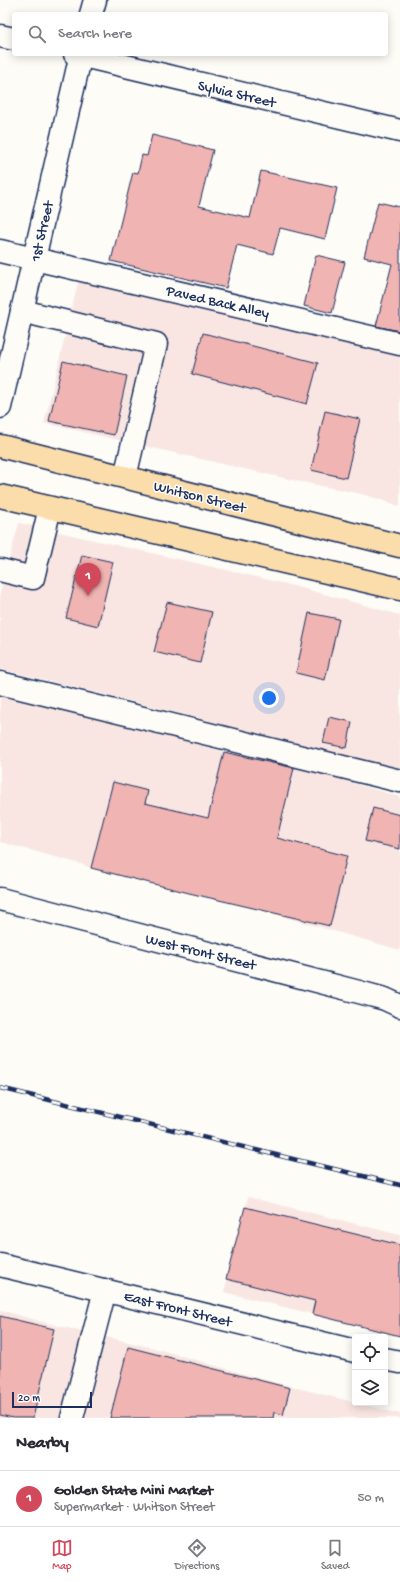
<!DOCTYPE html>
<meta charset="utf-8">
<style>
:root{--surface:#fff;--page:#f2f2f3;--text:#2b2b33;--muted:#7c7c81;--line:#e1e1e2;--accent:#d1495b}
body{margin:0;font-family:"Gochi Hand",sans-serif;background:var(--page);color:var(--text)}
.controls{position:absolute;right:12px;bottom:12px;display:grid;overflow:hidden;border-radius:4px;box-shadow:0 2px 10px #0003}
.controls button{width:36px;height:36px;display:grid;place-items:center;padding:0;border:0;border-bottom:1px solid var(--line);background:var(--surface);color:var(--text);font:20px sans-serif}
.scale{position:absolute;left:12px;bottom:10px;width:80px;box-sizing:border-box;padding-left:4px;border:2px solid #1b2f5e;border-top:0;font-size:11px;line-height:14px;white-space:nowrap;color:#1b2f5e;-webkit-text-stroke:3px #fdfcf7;paint-order:stroke}
.you{position:absolute;left:269px;top:698px;width:14px;height:14px;margin:-10px;border:3px solid #fff;border-radius:50%;background:#1a73e8;box-shadow:0 0 0 6px #1a73e833}
.badge{display:grid;place-items:center;width:26px;height:26px;border-radius:50%;background:var(--accent);color:#fff;font-size:13px;font-weight:700}
.pin{position:absolute;translate:-50% -33px;filter:drop-shadow(0 1px 2px #0008)}
.pin::after{content:'';position:absolute;top:21px;width:14px;height:12px;background:inherit;clip-path:polygon(0 0,100% 0,50% 100%)}
.list{margin:0;padding:0;list-style:none}
h2{display:flex;justify-content:space-between;align-items:center;height:52px;margin:0;padding:0 16px;font-size:17px}
h2 small{font-size:13px;font-weight:400;color:var(--muted)}
.list li{display:grid;grid-template-columns:26px 1fr auto;gap:12px;align-items:center;box-sizing:border-box;height:56px;padding:0 16px;border-top:1px solid var(--line)}
.list b{display:block;font-size:15px;white-space:nowrap}
.list p{margin:0;font-size:13px;white-space:nowrap;color:var(--muted)}
.list em{font-size:13px;font-style:normal;color:var(--muted)}
.icon{flex:none;width:22px;height:22px;fill:none;stroke:currentColor;stroke-width:2;stroke-linecap:round;stroke-linejoin:round}
.map{position:relative;flex:none;width:400px;height:1418px;overflow:hidden}
.search{position:absolute;background:var(--surface);box-shadow:0 2px 10px #0003;left:12px;right:12px;top:12px;height:44px;display:flex;align-items:center;gap:10px;box-sizing:border-box;padding:0 14px;border-radius:4px;color:var(--muted);font-size:15px}
.sheet{height:108px;background:var(--surface)}
nav{display:flex;justify-content:space-around;align-items:center;box-sizing:border-box;height:56px;border-top:1px solid var(--line);background:var(--surface);font-size:11px;color:var(--muted)}
nav a{display:grid;justify-items:center;gap:2px}
nav .on{color:var(--accent)}
.map>svg:first-child{display:block}
</style>
<div class="map">
<svg width="400" height="1418" viewBox="0 0 400 1418">
<rect width="100%" height="100%" fill="#fdfcf7"/>
<filter id="ink" filterUnits="userSpaceOnUse"><feTurbulence type="fractalNoise" baseFrequency=".025" numOctaves="2"/><feDisplacementMap in="SourceGraphic" scale="8" xChannelSelector="R" yChannelSelector="G"/><feConvolveMatrix kernelMatrix="1 2 1 2 8 2 1 2 1" color-interpolation-filters="sRGB"/></filter>
<g filter="url(#ink)">
<g fill="#f9e6e2">
<path d="M 79,279 L 203,307 L 400,357 L 400,506 L 362,494 L 297,481 L 44,423 Z"/>
<path d="M 19,523 L 231,571 L 302,588 L 400,615 L 400,774 L 267,738 L 195,717 L 0,669 L 0,593 Z"/>
<path d="M 0,693 L 152,731 L 224,752 L 295,766 L 400,797 L 400,950 L 260,910 L 91,868 L 81,864 L 0,842 Z"/>
<path d="M 248,1197 L 400,1235 L 400,1336 L 224,1292 Z"/>
<path d="M 0,1310 L 46,1323 L 154,1348 L 262,1379 L 400,1414 L 400,1418 L 0,1418 Z"/>
</g>
<g fill="#f0b4b2" stroke="#1b2f5e">
<path d="M 152,135 L 213,150 L 199,206 L 250,218 L 261,171 L 337,188 L 325,239 L 280,228 L 273,254 L 237,245 L 226,288 L 111,261 L 133,172 L 138,173 L 142,155 L 147,156 Z"/>
<path d="M 378,202 L 400,207 L 400,331 L 376,326 L 392,264 L 364,257 Z"/>
<path d="M 316,255 L 345,262 L 332,313 L 304,306 Z"/>
<path d="M 203,333 L 318,363 L 307,404 L 192,374 Z"/>
<path d="M 63,361 L 127,376 L 114,435 L 49,421 Z"/>
<path d="M 325,411 L 360,419 L 346,478 L 311,470 Z"/>
<path d="M 82,555 L 113,562 L 98,626 L 66,618 Z"/>
<path d="M 167,602 L 212,612 L 200,663 L 154,652 Z"/>
<path d="M 309,613 L 339,619 L 325,680 L 296,673 Z"/>
<path d="M 329,717 L 352,722 L 347,748 L 323,743 Z"/>
<path d="M 224,752 L 294,768 L 277,838 L 347,856 L 330,926 L 189,893 L 91,868 L 113,782 L 148,791 L 145,803 L 208,818 Z"/>
<path d="M 373,808 L 400,815 L 400,849 L 365,841 Z"/>
<path d="M 245,1207 L 400,1245 L 400,1336 L 312,1314 L 315,1301 L 226,1279 Z"/>
<path d="M 0,1316 L 54,1329 L 33,1418 L 13,1418 L 0,1415 Z"/>
<path d="M 128,1347 L 290,1388 L 283,1415 L 274,1412 L 273,1418 L 110,1418 Z"/>
</g>
<g fill="none" stroke-linecap="round" stroke-linejoin="round">
<defs>
<g id="minor">
<path d="M 91,14 L 95,0"/>
<path d="M 0,36 L 14,39"/>
<path d="M 75,54 L 400,131"/>
<path d="M 0,251 L 400,344"/>
<path d="M 22,311 L 156,344 L 125,477"/>
<path d="M 0,407 L 81,54"/>
<path d="M 0,570 L 33,578 L 50,508"/>
<path d="M 0,683 L 400,781"/>
<path d="M 0,899 L 359,992 L 385,999 L 400,1006"/>
<path d="M 0,1265 L 355,1351"/>
<path d="M 385,1359 L 400,1362"/>
<path d="M 72,1418 L 105,1290"/>
</g>
<g id="major">
<path d="M 0,446 L 400,546"/>
<path d="M 0,496 L 400,589"/>
</g>
</defs>
<use href="#minor" stroke="#1b2f5e" stroke-width="25"/>
<use href="#major" stroke="#1b2f5e" stroke-width="25"/>
<use href="#minor" stroke="#fdfcf7" stroke-width="22"/>
<use href="#major" stroke="#fbddab" stroke-width="22"/>
<defs>
<path id="rail" d="M 0,1088 L 400,1185"/>
</defs>
<use href="#rail" stroke="#1b2f5e" stroke-width="4.5"/>
<use href="#rail" stroke="#fdfcf7" stroke-width="3" stroke-dasharray="9" stroke-linecap="butt"/>
</g>
</g>
<g text-anchor="middle" stroke-width="3" stroke-linejoin="round" paint-order="stroke">
<g font-size="15" fill="#1b2f5e" stroke="#fdfcf7">
<text transform="translate(237 93) rotate(13)" y="5">Sylvia Street</text>
<text transform="translate(41 231) rotate(-77)" y="5">1st Street</text>
<text transform="translate(218 301) rotate(13)" y="5">Paved Back Alley</text>
<text transform="translate(200 496) rotate(14)" y="5">Whitson Street</text>
<text transform="translate(201 951) rotate(14)" y="5">West Front Street</text>
<text transform="translate(178 1308) rotate(14)" y="5">East Front Street</text>
</g>
</g>
</svg>
<div class="controls">
<button><svg class="icon" aria-label="locate" viewBox="0 0 24 24"><circle cx="12" cy="12" r="6"/><path d="M12 2v4M12 18v4M2 12h4M18 12h4"/></svg></button>
<button><svg class="icon" aria-label="layers" viewBox="0 0 24 24"><path d="M12 4l9 5-9 5-9-5zM3 14l9 5 9-5"/></svg></button>
</div>
<div class="scale">20 m</div>
<div class="you"></div>
<div class="pin badge" style="left:88px;top:596px">1</div>
<div class="search"><svg class="icon" aria-label="search" viewBox="0 0 24 24"><circle cx="10" cy="10" r="6"/><path d="M15 15l6 6"/></svg>Search here</div>
</div>
<section class="sheet">
<h2>Nearby<small></small></h2>
<ul class="list">
<li><span class="badge">1</span><div><b>Golden State Mini Market</b><p>Supermarket · Whitson Street</p></div><em>50 m</em></li>
</ul>
</section>
<nav>
<a class="on"><svg class="icon" aria-label="map" viewBox="0 0 24 24"><path d="M3 6l6-2 6 2 6-2v14l-6 2-6-2-6 2zM9 4v14M15 6v14"/></svg>Map</a>
<a><svg class="icon" aria-label="directions" viewBox="0 0 24 24"><path d="M12 3l9 9-9 9-9-9zM9 14v-3h6M13 9l2 2-2 2"/></svg>Directions</a>
<a><svg class="icon" aria-label="saved" viewBox="0 0 24 24"><path d="M7 4h10v16l-5-4-5 4z"/></svg>Saved</a>
</nav>
